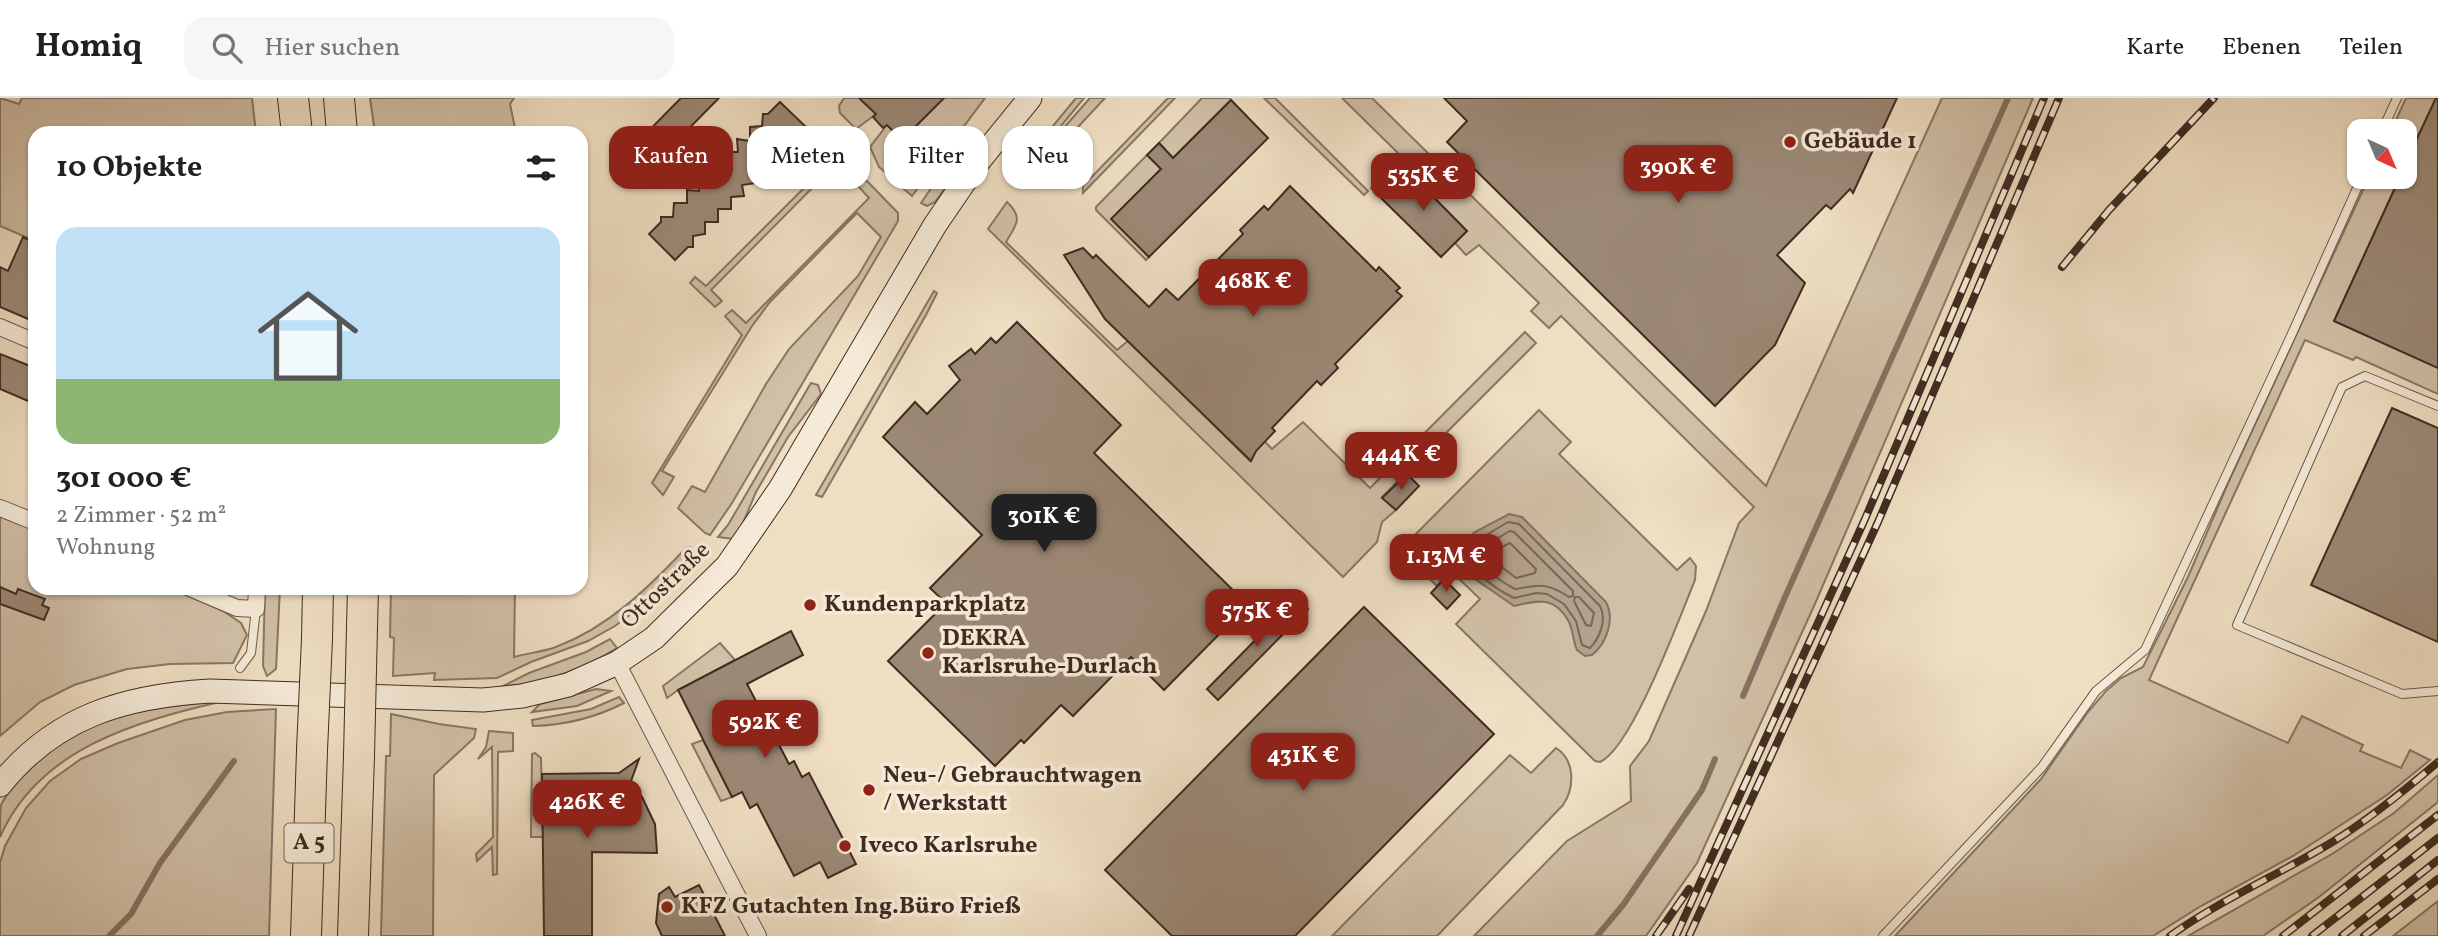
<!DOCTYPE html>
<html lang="de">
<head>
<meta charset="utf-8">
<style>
  :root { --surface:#fff; --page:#f6f6f6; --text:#202124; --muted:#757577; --line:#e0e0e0; --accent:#8f2418 }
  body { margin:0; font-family:Vollkorn,serif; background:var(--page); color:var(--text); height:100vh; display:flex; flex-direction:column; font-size:26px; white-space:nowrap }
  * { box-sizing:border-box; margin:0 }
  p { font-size:23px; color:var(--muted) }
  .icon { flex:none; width:38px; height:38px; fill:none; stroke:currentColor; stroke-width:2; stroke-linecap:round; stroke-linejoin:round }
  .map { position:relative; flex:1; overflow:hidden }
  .panel { position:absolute; left:28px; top:28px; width:560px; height:469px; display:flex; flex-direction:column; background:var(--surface); border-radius:21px; box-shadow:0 2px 5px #0004 }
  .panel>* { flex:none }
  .hud { position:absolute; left:609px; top:28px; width:665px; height:63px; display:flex; gap:14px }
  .needle { width:46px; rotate:136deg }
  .controls { position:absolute; left:2347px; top:21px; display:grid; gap:14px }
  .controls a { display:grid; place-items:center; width:70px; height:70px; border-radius:14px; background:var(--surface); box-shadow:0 2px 5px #0004; font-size:35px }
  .price { position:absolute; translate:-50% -60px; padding:0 16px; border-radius:14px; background:var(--accent); color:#fff; font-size:23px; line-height:46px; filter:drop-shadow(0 2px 4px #0008) }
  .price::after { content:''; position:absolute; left:50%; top:42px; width:21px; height:16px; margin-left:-10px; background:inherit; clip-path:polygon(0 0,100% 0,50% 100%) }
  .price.active { background:#222; color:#fff }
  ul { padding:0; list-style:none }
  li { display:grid; align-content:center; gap:14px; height:371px; padding:0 28px }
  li+li { border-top:2px solid var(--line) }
  li span { display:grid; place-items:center; height:217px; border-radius:21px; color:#555 }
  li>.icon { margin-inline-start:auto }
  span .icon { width:126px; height:126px; fill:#fffc; stroke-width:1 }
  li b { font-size:30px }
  h2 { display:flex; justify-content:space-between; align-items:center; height:84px; padding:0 28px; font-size:30px }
  .chip { padding:0 24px; border-radius:21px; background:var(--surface); box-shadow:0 2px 5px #0004; font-size:24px; line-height:63px }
  .chip.active { background:var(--accent); color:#fff }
  header { display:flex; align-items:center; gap:42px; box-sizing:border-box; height:98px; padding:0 35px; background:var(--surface); border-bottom:2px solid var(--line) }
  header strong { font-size:33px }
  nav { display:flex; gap:38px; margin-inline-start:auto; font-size:24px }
  .search { width:490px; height:63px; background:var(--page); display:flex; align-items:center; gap:18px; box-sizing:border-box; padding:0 24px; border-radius:21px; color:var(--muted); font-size:26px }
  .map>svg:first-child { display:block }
  .green { fill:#d1c0a7; stroke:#887664; stroke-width:2 }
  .water { fill:#b3a18b; stroke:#857261; stroke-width:2 }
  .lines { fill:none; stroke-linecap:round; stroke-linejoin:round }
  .shore { stroke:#796656; stroke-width:2 }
  .stream { stroke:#857261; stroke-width:6 }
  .building { fill:#9b8875; stroke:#3f2b21; stroke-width:2 }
  .lane-casing { stroke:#6b5849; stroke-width:10 }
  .street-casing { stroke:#6b5849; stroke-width:18 }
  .secondary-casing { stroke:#3f2b21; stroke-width:25 }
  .highway-casing { stroke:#3f2b21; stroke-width:32 }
  .lane { stroke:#f5ead7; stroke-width:8 }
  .street { stroke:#f5ead7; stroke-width:16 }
  .secondary { stroke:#f5ead7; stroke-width:23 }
  .highway { stroke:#efdec2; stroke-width:30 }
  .rail-casing { stroke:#3f2b21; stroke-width:8 }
  .rail { stroke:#f5ead7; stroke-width:5; stroke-dasharray:16; stroke-linecap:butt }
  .highway-bridge-casing { stroke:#3f2b21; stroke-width:32; stroke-linecap:butt }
  .highway-bridge { stroke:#efdec2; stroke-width:30 }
  .poi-dot { fill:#8f2418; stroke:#f5ead7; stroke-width:2.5 }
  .labels { text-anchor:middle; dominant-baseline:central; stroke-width:7; stroke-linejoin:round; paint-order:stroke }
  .shield { fill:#f5ead7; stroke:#766458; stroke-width:2 }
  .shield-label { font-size:23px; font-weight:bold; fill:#3f2b21 }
  .poi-label { font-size:24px; font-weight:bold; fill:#3f2b21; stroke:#f5ead7; text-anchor:start }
  .street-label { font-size:24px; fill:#3f2b21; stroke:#f5ead7 }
</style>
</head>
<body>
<header>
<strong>Homiq</strong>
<div class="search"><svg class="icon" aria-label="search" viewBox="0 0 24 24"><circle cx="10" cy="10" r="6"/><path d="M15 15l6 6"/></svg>Hier suchen</div>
<nav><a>Karte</a><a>Ebenen</a><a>Teilen</a></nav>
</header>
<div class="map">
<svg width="2438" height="838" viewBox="0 0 2438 838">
  <rect width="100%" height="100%" fill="#efdec2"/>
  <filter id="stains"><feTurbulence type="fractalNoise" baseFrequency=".00286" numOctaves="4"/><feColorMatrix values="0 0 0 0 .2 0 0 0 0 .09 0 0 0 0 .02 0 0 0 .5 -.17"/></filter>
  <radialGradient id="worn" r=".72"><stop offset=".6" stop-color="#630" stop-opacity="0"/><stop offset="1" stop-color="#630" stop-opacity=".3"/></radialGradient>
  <g class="green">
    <path d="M0,0L19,6L22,0H252L256,35H35V143L0,128Z"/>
    <path d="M370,0H514L510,6L516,35H375Z"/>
    <path d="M844,0H863L861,2L876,16L856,31L840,15L839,8Z"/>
    <path d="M944,0H985L912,98L879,69L870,49L887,27L902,42Z"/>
    <path d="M1076,0H1084L1020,78L1015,74Z"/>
    <path d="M1090,0H1105L1050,59V81L1048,83L1029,75L1054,41Z"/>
    <path d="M1168,0H1175L1083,95V88Z"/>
    <path d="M1202,0H1229L1231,2L1173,60L1159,45Z"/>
    <path d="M1264,0H1275L1368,93L1364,97Z"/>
    <path d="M1342,0H1372L1766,388L1942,0H2033L1814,508L1697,765L1646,838H1474L1567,743L1631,703L1630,668L1649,643L1706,513L1739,425L1754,409L1561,218L1549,230L1531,213L1539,205L1479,147L1466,157L1455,145L1467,133L1405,71L1378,97L1371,90L1402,59Z"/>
    <path d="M2406,0H2436L2405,68L2404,33H2391Z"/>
    <path d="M828,47H831L850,66L846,76L836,66L711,192L722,203L715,209L690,185L695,179L706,188L832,62L822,52Z"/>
    <path d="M960,48L968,51L969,58L935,104L927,108L921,105Z"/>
    <path d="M1147,57L1161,71L1112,121L1149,159L1146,162L1096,112V109Z"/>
    <path d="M2369,79H2400L2334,223L2438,270V296L2356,259L2353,262L2305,242L2149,582L2288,645L2302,618L2363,647L2360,653L2401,670L2410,652L2430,662L2387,697L2293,758L2201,808L2153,838H1895L2041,681L2088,614L2106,593L2121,580L2143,569L2188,479L2229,383Z"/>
    <path d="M863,83H867L898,115V123L732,405L710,437L705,435L678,410L692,388L705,394L766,286L789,251L858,178L881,139L857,115L770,204L752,228L662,373L674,379L663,397L652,385L742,237L725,218L732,212L746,225L869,100L857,87Z"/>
    <path d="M1007,104C1024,120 1016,127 1006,144L1117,252L1129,242L1250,363L1262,341L1272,351L1303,324L1370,390L1525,234L1536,245L1382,399L1396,412L1382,424L1377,444L1343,479L988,131Z"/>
    <path d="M934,193L937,195L926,217L833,380L822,399L816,397Z"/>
    <path d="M811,285L818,287L821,296L788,339L756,394L740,432L733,441L718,439L728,427Z"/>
    <path d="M1539,312L1571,344L1559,356L1677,472L1690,460L1696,468L1695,482C1680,518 1632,650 1600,664L1595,663L1456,526L1480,501L1452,474L1437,488L1405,457L1398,463L1394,458Z"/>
    <path d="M0,418L35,432V490H170L223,513L241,525L247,537L233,565L170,566L127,571L74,587L40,604L0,638Z"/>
    <path d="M690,449L694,453L689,460L643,507L615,528L588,543L531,564L497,580L434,582L435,575L393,578L394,540L390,539L391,490H515L514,559C527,555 543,554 556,549C609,529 649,489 686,450Z"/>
    <path d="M265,490H280L276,571L267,578L263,568Z"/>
    <path d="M610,541L617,550C577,575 543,584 497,591L529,575L586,554Z"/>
    <path d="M720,545L735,562L678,592L667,600L663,588Z"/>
    <path d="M596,591L611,593L577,608L532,614L540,606Z"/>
    <path d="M619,599L624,605C595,620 565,627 533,628L532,622L591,611Z"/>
    <path d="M224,603C137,623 39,650 0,739C0,730 0,715 1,707C5,697 16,686 23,677C74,618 152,608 224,603Z"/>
    <path d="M276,611L269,838H0V765L5,748L26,710L50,683L81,661L118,645L185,622L227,614Z"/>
    <path d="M391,616L439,626L476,631L474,640L434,677L433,838H381L386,658H390Z"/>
    <path d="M489,633L513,635V653L498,654L497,776L493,777L492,749L477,763L476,756L493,739L492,649L478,661L486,649Z"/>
    <path d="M703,642L732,699L721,703L692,646Z"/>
    <path d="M1556,650C1575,662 1575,689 1563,707L1437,838H1332L1510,657L1531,675Z"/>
    <path d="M535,655L541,660L543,739H531L532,656Z"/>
    <path d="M2438,677V704L2319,799L2263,838H2188L2332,756L2394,715Z"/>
    <path d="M2438,803V838H2393Z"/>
  </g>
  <path class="water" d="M1509,416L1522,419L1606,504C1615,521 1607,545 1592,557L1585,558L1577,552C1573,543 1573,532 1569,524C1555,498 1538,502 1514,508L1475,481L1465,467L1463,443L1475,434Z"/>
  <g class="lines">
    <g class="shore">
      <path d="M1508,424L1519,426L1600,508C1607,521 1600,540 1590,550L1582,547L1576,523L1564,506L1547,496L1536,495L1514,500C1490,488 1470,474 1471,446Z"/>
      <path d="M1510,433L1514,434L1573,493V498L1569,499C1546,484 1540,487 1515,491C1498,482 1480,470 1480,450Z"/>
      <path d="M1510,445L1536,471L1535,475L1516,480L1494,463L1492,454Z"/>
      <path d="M1575,499H1579L1594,515L1591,528L1586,527L1574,503Z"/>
    </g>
    <g class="stream">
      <path d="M1743,598L1785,499L2008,0"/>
      <path d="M109,838L131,816L160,765L234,663"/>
      <path d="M1597,838L1623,807L1702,692L1715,661"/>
    </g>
  </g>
  <g class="building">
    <path d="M681,0H719L634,86L615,67Z"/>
    <path d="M859,0H944L902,42L887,27L883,30L873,19L876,16Z"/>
    <path d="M1444,0H1897L1853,95L1850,91L1831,111L1826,107L1777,157L1805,185L1775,247L1715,308L1447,44L1467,23Z"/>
    <path d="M2436,0H2438V270L2334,223L2400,79H2404V68Z"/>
    <path d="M1231,2L1268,40L1149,159L1111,121L1161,71L1147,57L1159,45L1173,60Z"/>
    <path d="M780,4L806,29L794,42L795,47L780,48L782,60L768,59L769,73L756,72V85L742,87L744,98L731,99V111H718V124H705V136L693,138V149H688L675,162L649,136L661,124V119H673L674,105H687V92L699,93V80L711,81L712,67L725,68V54H738L737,41L750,43V29L762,28L763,16H768Z"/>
    <path d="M1405,70L1467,133L1441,159L1378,97Z"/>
    <path d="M1290,88L1376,173L1379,169L1400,190L1396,193L1402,198L1335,266L1338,270L1321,287L1317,283L1272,330L1275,333L1256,353L1251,363L1105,221L1064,157L1083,150L1093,160L1096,157L1149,209L1166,191L1178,202L1243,136L1240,132L1264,108L1268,112Z"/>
    <path d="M23,139L35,145V224L0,209V169L8,173Z"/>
    <path d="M1017,224L1121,327L1094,355L1248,507L1164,592L1131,559L1073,618L1061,607L1024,645L1021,642L995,668L888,563L946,505L930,490L982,437L883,339L915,304L927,316L960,282L949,268L971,251L975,256L991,240L996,245Z"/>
    <path d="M0,256L35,270V306L0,291Z"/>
    <path d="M2392,310L2438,330V544L2311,487Z"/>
    <path d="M1407,376L1419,388L1396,412L1382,400Z"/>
    <path d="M1444,481L1460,497L1447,511L1431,495Z"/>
    <path d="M0,489L16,496L18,491L45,501L42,507L49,510L44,522L0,506Z"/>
    <path d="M1297,500L1308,511L1218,602L1207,591Z"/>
    <path d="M1364,509L1494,636L1295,838H1172L1105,772Z"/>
    <path d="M791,533L803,557L747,586L789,666L794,663L802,679L809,675L856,766L828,780L820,764L794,778L757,706L750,710L742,694L732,699L678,592Z"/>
    <path d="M639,661L631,683L642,699L655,726L657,755L592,754V838H544L542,676L619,675Z"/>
    <path d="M699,787L725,838H662L656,825L659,796L669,789L675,799Z"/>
  </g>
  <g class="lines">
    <defs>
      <g id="lane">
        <path d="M2382,33L2397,0"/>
        <path d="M2438,308L2365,278L2342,289L2237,527L2402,596L2438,593"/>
        <path d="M240,570L251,555L256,511"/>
        <path d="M1883,838L2042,669L2096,593L2145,552L2290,240L2362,79"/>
      </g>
      <g id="street">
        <path d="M0,229L35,244"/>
        <path d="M0,410L35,424"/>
        <path d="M190,490L237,510L256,511L257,490"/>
        <path d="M617,565L758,838"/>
      </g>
      <path id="secondary" d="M0,687C55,618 125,598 210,593L483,602L522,598L568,587L617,565L654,540L727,468L780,391L935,127L978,64L1030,0"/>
      <g id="highway">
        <path d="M293,0L297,35"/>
        <path d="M339,0L342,35"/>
        <path d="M362,529L363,490"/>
        <path d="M317,541L318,490"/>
        <path d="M306,838L312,652"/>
        <path d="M353,838L359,658"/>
      </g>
    </defs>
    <use href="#lane" class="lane-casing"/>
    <use href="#street" class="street-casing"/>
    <use href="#secondary" class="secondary-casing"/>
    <use href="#highway" class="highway-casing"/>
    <use href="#lane" class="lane"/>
    <use href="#street" class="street"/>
    <use href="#secondary" class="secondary"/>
    <use href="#highway" class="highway"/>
    <defs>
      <g id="rail">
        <path d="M2062,169L2109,112L2214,0"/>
        <path d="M1656,838L1689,791"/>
        <path d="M1676,838L1865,421L2044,0"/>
        <path d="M1689,838L1878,424L2059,0"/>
        <path d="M2170,838C2222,801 2280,776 2334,743C2371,720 2405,692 2438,664"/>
        <path d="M2283,838L2438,717"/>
        <path d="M2312,838L2438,740"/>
        <path d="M2342,838L2438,762"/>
        <path d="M2364,838L2438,781"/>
      </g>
    </defs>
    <use href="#rail" class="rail-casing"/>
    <use href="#rail" class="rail"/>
    <defs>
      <g id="highway-bridge">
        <path d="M312,652L317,541"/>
        <path d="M359,658L362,529"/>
      </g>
    </defs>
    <use href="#highway-bridge" class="highway-bridge-casing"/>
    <use href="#highway-bridge" class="highway-bridge"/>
  </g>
  <g class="poi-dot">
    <circle cx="1790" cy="44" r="7"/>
    <circle cx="810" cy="507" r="7"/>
    <circle cx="928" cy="555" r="7"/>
    <circle cx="869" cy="692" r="7"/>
    <circle cx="845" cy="748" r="7"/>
    <circle cx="667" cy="809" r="7"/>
  </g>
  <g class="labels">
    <rect class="shield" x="284.5" y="725.5" width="49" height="39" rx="5"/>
    <g class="shield-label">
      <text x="309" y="745">A 5</text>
    </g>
    <g class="poi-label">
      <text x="1804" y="44">Gebäude 1</text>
      <text x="824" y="507">Kundenparkplatz</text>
      <text x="942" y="541">DEKRA<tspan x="942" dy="28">Karlsruhe-Durlach</tspan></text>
      <text x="883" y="678">Neu-/ Gebrauchtwagen<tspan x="883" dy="28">/ Werkstatt</tspan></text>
      <text x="859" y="748">Iveco Karlsruhe</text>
      <text x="681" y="809">KFZ Gutachten Ing.Büro Frieß</text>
    </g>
    <g class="street-label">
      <text transform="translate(666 488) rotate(-44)">Ottostraße</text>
    </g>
  </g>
  <rect width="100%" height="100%" filter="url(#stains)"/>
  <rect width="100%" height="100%" fill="url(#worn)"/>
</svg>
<div class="controls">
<a><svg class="needle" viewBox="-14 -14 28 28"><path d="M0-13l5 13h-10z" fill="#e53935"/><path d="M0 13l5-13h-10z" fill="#757577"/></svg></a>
</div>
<b class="price" style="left:1678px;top:107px">390K €</b>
<b class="price" style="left:1423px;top:115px">535K €</b>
<b class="price" style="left:1253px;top:221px">468K €</b>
<b class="price" style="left:1401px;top:394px">444K €</b>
<b class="price active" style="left:1044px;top:456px">301K €</b>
<b class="price" style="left:1446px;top:496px">1.13M €</b>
<b class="price" style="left:1257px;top:551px">575K €</b>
<b class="price" style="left:765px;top:662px">592K €</b>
<b class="price" style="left:1303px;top:695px">431K €</b>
<b class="price" style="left:587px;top:742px">426K €</b>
<div class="hud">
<a class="chip active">Kaufen</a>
<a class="chip">Mieten</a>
<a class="chip">Filter</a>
<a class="chip">Neu</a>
</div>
<section class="panel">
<h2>10 Objekte<svg class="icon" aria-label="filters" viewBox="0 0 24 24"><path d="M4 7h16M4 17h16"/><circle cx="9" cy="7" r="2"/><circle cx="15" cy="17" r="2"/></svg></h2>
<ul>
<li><span style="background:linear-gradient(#bfe0f5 70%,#8fb573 0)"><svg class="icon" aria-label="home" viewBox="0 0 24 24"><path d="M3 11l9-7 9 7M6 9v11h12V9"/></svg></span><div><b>301 000 €</b><p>2 Zimmer · 52 m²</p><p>Wohnung</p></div></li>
</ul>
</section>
</div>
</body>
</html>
